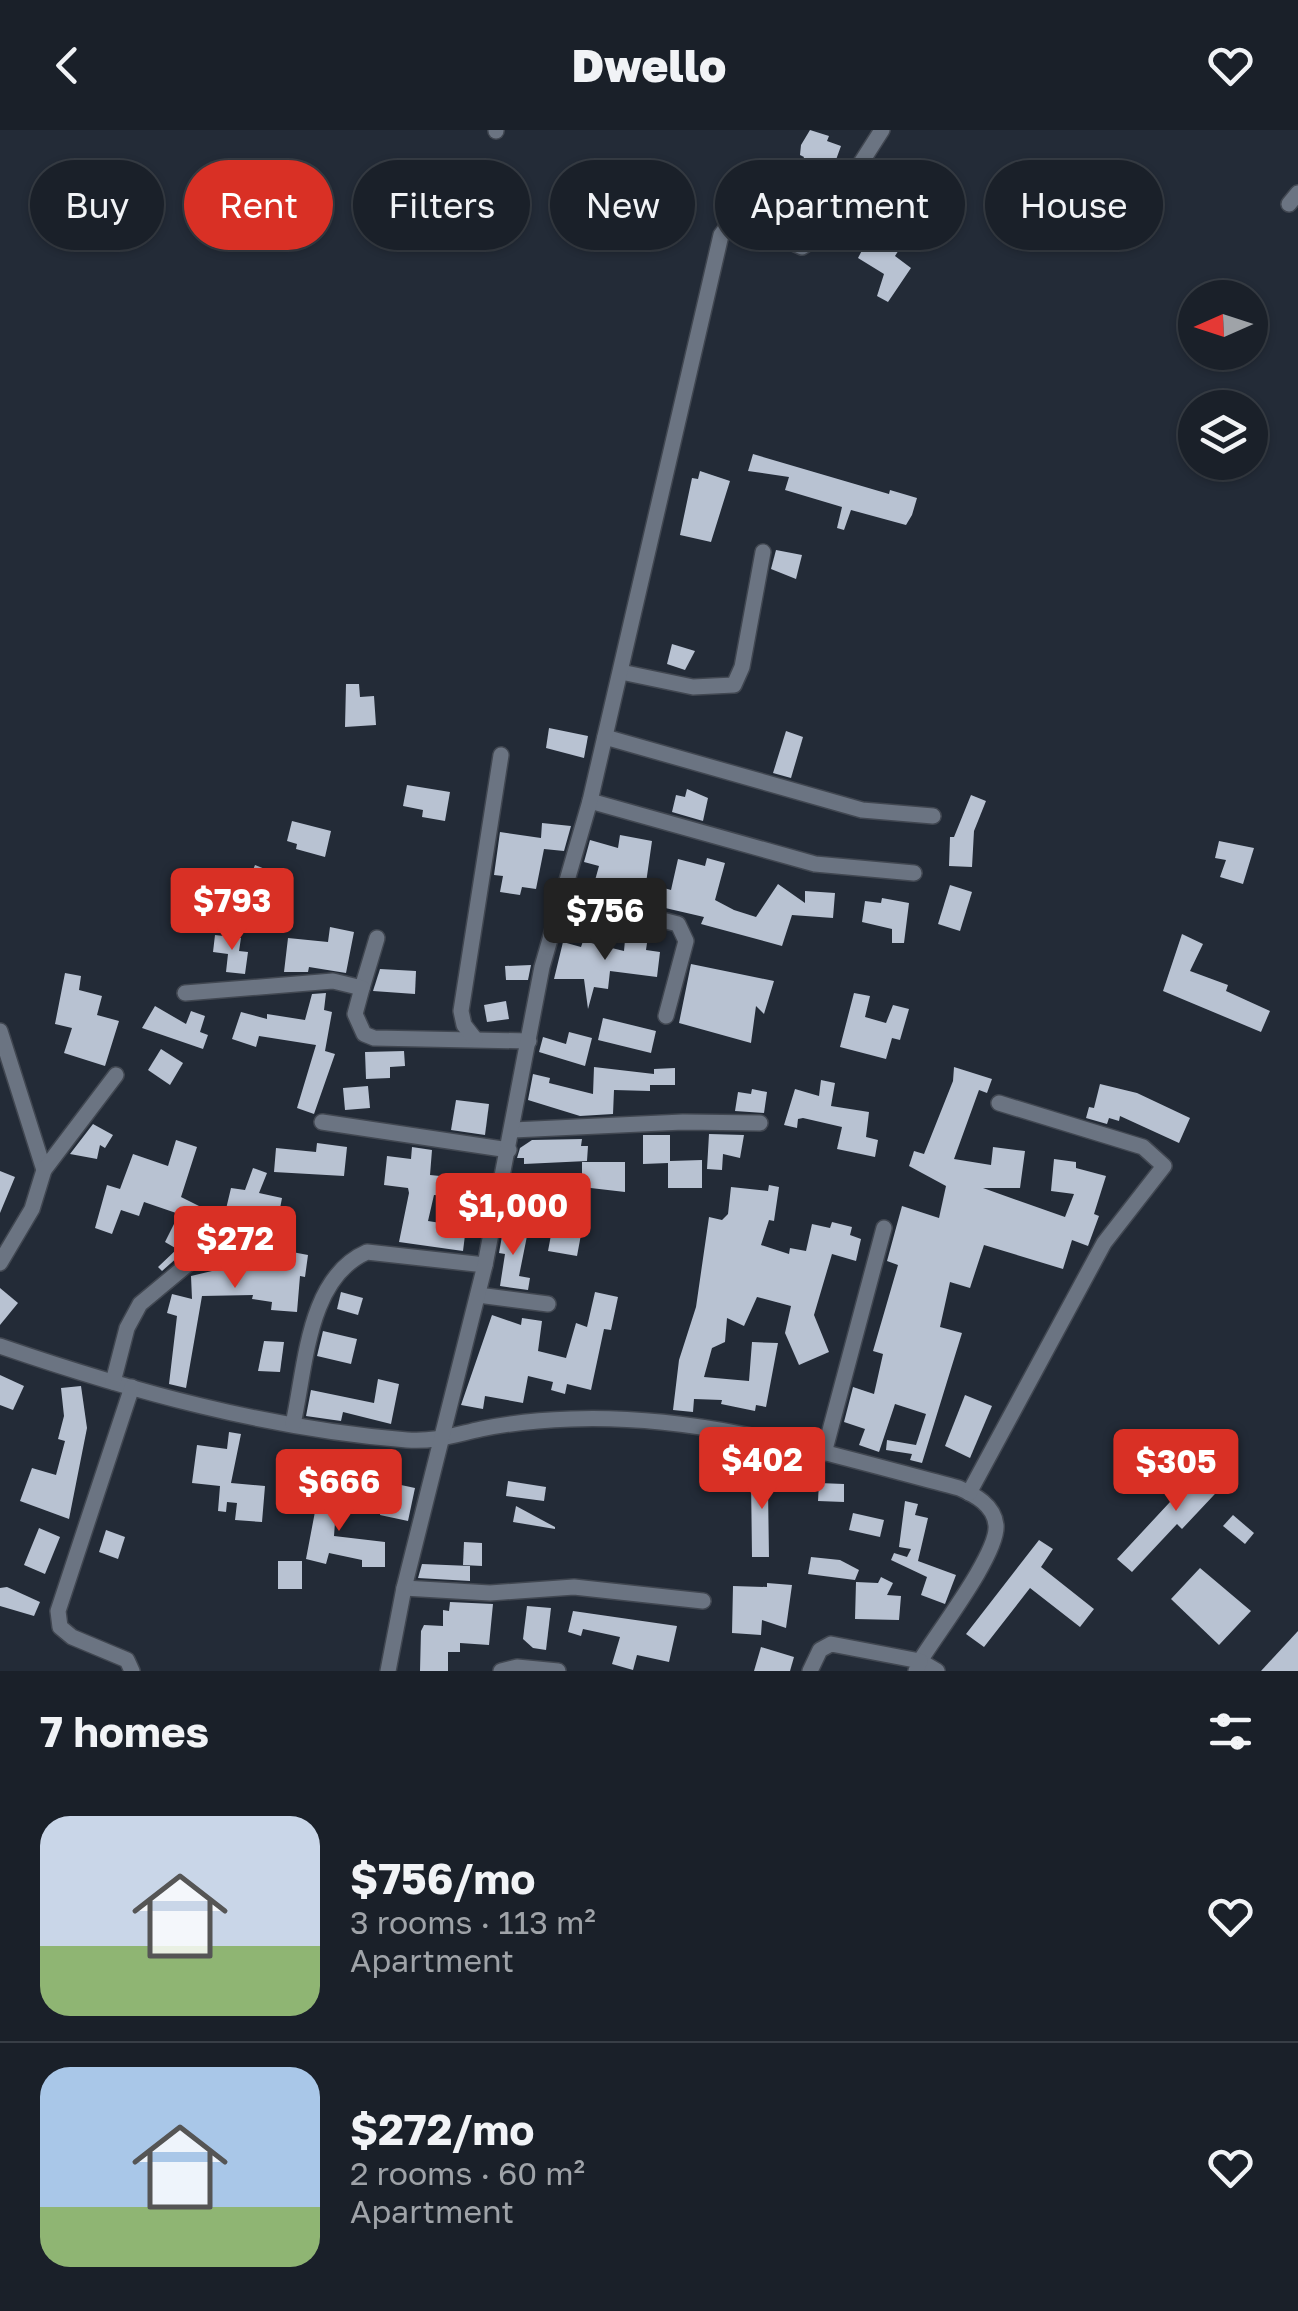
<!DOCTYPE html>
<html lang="en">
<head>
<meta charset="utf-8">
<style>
  :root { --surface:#1a2029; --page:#272d35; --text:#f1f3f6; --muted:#9fa3a8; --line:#383e46; --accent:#d93025 }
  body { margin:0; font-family:"Golos Text",sans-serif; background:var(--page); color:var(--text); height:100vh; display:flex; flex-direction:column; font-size:38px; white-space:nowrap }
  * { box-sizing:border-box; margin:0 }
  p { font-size:32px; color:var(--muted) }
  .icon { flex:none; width:55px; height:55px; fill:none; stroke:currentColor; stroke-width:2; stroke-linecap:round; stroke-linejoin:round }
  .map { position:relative; height:1541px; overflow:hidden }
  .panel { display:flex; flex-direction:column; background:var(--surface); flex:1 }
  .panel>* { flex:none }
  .top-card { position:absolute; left:30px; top:30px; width:1240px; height:90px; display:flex; gap:20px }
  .needle { width:65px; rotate:267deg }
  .fabs { position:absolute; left:1178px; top:150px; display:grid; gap:20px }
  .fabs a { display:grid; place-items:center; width:90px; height:90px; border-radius:50%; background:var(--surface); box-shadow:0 2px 8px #0004,0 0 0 2px var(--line); font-size:50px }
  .price { position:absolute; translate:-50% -85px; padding:0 22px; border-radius:10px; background:var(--accent); color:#fff; font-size:32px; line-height:65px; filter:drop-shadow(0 2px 5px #0008) }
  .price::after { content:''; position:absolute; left:50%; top:60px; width:30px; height:22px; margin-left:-15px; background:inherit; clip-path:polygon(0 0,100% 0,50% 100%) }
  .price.on { background:#222; color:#fff }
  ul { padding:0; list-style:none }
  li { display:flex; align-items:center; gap:30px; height:250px; padding:0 40px }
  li+li { border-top:2px solid var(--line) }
  li span { display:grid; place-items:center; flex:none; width:280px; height:200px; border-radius:30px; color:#555 }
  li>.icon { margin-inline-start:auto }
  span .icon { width:120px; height:120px; fill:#fffc; stroke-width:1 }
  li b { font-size:42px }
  h2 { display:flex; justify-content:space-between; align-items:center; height:120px; padding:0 40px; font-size:42px }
  .tag { padding:0 35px; border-radius:45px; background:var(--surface); box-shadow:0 2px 8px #0004,0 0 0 2px var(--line); font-size:35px; line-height:90px }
  .tag.on { background:var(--accent); color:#fff }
  header { display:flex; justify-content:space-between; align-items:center; height:130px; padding:0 40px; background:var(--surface); font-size:45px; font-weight:800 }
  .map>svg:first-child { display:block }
  .building { fill:#b8c2d2 }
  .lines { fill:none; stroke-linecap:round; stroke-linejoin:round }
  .street-casing { stroke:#414751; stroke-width:18 }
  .street { stroke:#6b7482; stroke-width:15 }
</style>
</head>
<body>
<header><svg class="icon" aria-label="back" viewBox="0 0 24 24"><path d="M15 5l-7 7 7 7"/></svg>Dwello<svg class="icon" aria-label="heart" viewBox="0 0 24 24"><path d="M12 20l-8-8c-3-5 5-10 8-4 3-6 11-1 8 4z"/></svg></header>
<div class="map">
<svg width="1298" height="1541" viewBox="0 0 1298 1541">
  <rect width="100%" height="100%" fill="#232b37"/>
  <g class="building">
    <path d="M810,0L829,6L827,11L841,16L833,38L825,35L822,44L815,41L807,83L798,82L796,92L752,81L760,68L756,62L744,59L751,30L797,46L804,27L800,25L801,15Z"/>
    <path d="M913,44L941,62L940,70L924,104L913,98L895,126L911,138L888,172L877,166L884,144L858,128L880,86L887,91L899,71L892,66L903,49L908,53Z"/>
    <path d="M753,324L889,364L890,360L917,368L912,385L906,395L851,380L844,400L837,398L842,377L785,360L789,347L748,341Z"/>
    <path d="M700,341L730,351L711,412L680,405L692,348L698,349Z"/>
    <path d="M776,420L802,425L796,449L771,439Z"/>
    <path d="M672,514L695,521L685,540L667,534Z"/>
    <path d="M346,554H359L360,567L374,566L376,595L345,597Z"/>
    <path d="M549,598L588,606L584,628L546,618Z"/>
    <path d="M786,601L803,607L791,648L773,643Z"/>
    <path d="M407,655L450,662L445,691L422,687L423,680L403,676Z"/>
    <path d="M687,659L708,668L703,691L672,682L676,665L685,667Z"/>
    <path d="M971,665L986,671L974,701L972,737L949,736L950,707H954Z"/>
    <path d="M292,691L331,701L325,727L296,719L297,714L287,711Z"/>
    <path d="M542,693L571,696L564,721L544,719L536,759L522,757L520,765L500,762L503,746L494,745L500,702L541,708Z"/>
    <path d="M620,705L652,711L646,753L671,760L678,729L705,736L707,728L725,733L715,770L734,780L756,787L778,754L805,773V761L835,763L833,788L792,785L782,816L701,794L704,787L592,761L599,736L584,732L590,710L618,718Z"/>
    <path d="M1219,711L1254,718L1243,754L1220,747L1226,730L1215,728Z"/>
    <path d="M255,735L275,743L256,789L237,781Z"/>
    <path d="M950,755L972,762L960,801L938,794Z"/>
    <path d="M882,768L909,773L904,813H892V799L862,792L865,771L881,773Z"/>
    <path d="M330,797L354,802L346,843L309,837L308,842H284L288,808L328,812Z"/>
    <path d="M1182,804L1203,814L1190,841L1228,855L1226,861L1270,881L1261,902L1163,861Z"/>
    <path d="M215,805L241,808L239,821L248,822L245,844L226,842L228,824L213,822Z"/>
    <path d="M625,810L647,813L646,820L660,822L657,847L610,841L608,859L594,857L588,879L584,849H554L563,812L581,817L583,811L624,821Z"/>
    <path d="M691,834L774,851L764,884L756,876L751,913L679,893Z"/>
    <path d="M531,835L528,850H506L505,836Z"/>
    <path d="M380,839L416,841L415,864L373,861Z"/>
    <path d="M65,843L81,846L79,860L102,866L97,885L119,891L105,936L64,923L72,898L55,894Z"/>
    <path d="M326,863L324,880L332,882L325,921L335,924L314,984L297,978L316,915L259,906L256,917L232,909L241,882L267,889V884L305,890L312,864Z"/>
    <path d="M854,863L870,866L865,887L886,893L893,875L909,879L900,910L892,908L886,929L840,917Z"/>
    <path d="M506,871L509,889L487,892L484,875Z"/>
    <path d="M155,876L186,894L191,881L205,886L200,902L208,905L203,919L142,898Z"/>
    <path d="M603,888L656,901L651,923L598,910Z"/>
    <path d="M569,902L592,908L585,936L539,922L543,907L566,914Z"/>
    <path d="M161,919L183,933L170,955L148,940Z"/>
    <path d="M404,921L405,936L390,937V948L366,949L365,922Z"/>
    <path d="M594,937L654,944V939L675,938V955H650V961L614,960L613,984L580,986L528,970L533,944L550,948L549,953L593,964Z"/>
    <path d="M954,937L992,949L987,963L979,960L954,1029L991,1035L993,1017L1025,1021L1020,1058H983L1065,1087L1074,1064L1051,1061L1054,1029L1076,1032V1038L1106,1046L1094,1084L1099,1086L1088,1116L1072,1110L1063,1139L984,1115L970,1158L950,1152L940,1197L962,1203L922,1333L910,1330L912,1324L886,1320L887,1310L916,1315L926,1284L895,1274L879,1322L859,1315L865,1299L844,1292L853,1257L874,1264L883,1224L873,1221L898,1135L887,1131L902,1076L939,1088L946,1056L909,1036L914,1021L924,1024L953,951Z"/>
    <path d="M821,950L835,953L831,976L869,982L866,1007L878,1010L875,1027L837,1019L842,997L803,988L798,989L797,998L784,995L795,959L819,966Z"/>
    <path d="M1100,954L1137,963L1190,988L1179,1013L1120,986L1119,991L1109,988L1107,994L1086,988L1089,977L1094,978Z"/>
    <path d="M368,956L370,978L345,980L343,958Z"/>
    <path d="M752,959L767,962L764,983L735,981L738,962L751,964Z"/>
    <path d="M456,970L489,974L485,1005L451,1000Z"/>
    <path d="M93,994L113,1005L105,1018L100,1015L97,1029L70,1024Z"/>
    <path d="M709,1004L744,1005L740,1028L723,1024L722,1040L707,1039Z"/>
    <path d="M643,1005H670V1031L702,1030V1058H668V1033L643,1034Z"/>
    <path d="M582,1009L581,1016H588L587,1031L524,1034V1028H517L520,1018L532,1010Z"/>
    <path d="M176,1010L197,1017L181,1067L207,1080L200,1095L189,1089L180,1109L185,1112L193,1105L179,1126L162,1141L158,1137L177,1119L165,1112L179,1084L144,1072L139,1086L121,1080L112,1104L95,1098L107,1055L120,1059L133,1024L168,1036Z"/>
    <path d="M317,1013L347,1017L344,1046L274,1042L276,1018L316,1022Z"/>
    <path d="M412,1017L432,1020L430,1045L450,1047L448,1066L434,1065L428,1091L466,1097L463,1121L399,1112L409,1063L408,1058L384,1055L387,1026L411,1029Z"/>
    <path d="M582,1032H625V1062L582,1057Z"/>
    <path d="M253,1038L267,1043L259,1063L282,1068L278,1089L226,1079L231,1058L245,1060Z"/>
    <path d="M0,1041L15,1047L0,1083Z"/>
    <path d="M769,1055L779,1057L774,1091L769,1090L761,1115L789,1124L790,1118L806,1121L812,1094L830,1098L832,1092L852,1097L850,1105L861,1109L856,1131L832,1124L814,1185L829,1222L799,1235L785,1203L791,1176L757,1167L744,1196L727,1188L725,1212L712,1218L704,1247L749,1251L752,1212L778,1213L766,1277L756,1275L755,1281L721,1274L722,1270L694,1269L693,1282L673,1280L679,1230L696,1177L709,1087L722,1090L728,1084L731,1057L768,1061Z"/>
    <path d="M554,1089L583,1094L577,1126L548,1121Z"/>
    <path d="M504,1095L528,1101L519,1146L530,1148L528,1160L500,1156L505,1124L499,1123Z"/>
    <path d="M219,1108L308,1125L305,1147L300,1146L297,1182L271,1180L272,1172L252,1169L253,1165L202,1166L186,1258L169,1254L177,1186L167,1183L172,1164L192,1169L191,1146L212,1141Z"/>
    <path d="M0,1158L18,1173L0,1195Z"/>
    <path d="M341,1162L363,1168L358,1185L337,1179Z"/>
    <path d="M595,1162L618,1167L611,1200L604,1199L591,1260L567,1254L565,1264L551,1260L553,1252L528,1246L523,1273L485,1266L483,1279L461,1275L492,1185L521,1195L522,1188L542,1191L538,1221L566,1228L576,1193L587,1197Z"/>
    <path d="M323,1201L357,1209L351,1234L317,1226Z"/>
    <path d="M264,1211L284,1212L280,1242L258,1241Z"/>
    <path d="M0,1245L24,1256L13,1280L0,1275Z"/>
    <path d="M378,1249L399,1254L391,1294L343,1282L341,1291L306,1286L311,1260L374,1273Z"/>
    <path d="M81,1256L87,1298L69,1389L20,1371L32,1338L56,1345L65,1311L58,1309L64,1286L61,1258Z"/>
    <path d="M965,1265L992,1276L970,1328L945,1316Z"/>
    <path d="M229,1302L241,1304L231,1353L265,1356L262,1392L235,1390L237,1373L227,1372L226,1382L218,1381L220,1356L192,1353L197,1315L227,1319Z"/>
    <path d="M1209,1330L1229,1349L1182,1399L1177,1394L1132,1442L1117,1429Z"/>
    <path d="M783,1346L782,1362L768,1360L769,1427H752L751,1347Z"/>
    <path d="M321,1350H338L334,1406L385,1412V1437H362V1430L329,1423L326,1434L306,1429Z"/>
    <path d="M508,1351L546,1357L544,1371L506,1366Z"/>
    <path d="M387,1352L415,1358L408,1391L380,1385Z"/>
    <path d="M819,1353L844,1354V1372L818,1371Z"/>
    <path d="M905,1371L918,1374L915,1385L928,1388L918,1431L956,1445L945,1474L921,1465L927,1447L891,1430L894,1423L907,1427L911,1419L899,1417Z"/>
    <path d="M516,1376L555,1397V1399L513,1392Z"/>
    <path d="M853,1383L884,1390L880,1407L849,1400Z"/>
    <path d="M1233,1385L1254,1403L1245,1414L1223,1396Z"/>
    <path d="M39,1398L60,1407L45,1444L24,1435Z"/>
    <path d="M106,1400L125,1407L118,1429L99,1422Z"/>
    <path d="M1039,1410L1053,1419L1041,1437L1094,1479L1080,1497L1030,1458L984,1517L966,1504Z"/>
    <path d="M464,1412L482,1413V1436L463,1435Z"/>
    <path d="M811,1427L840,1430L859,1440L855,1450L808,1444Z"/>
    <rect x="278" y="1431" width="24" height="28"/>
    <path d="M422,1434L470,1436V1451L418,1448Z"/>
    <path d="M1200,1438L1251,1481L1219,1515L1171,1469Z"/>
    <path d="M881,1447L893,1453L887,1465L901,1466L899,1490L855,1489L856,1452L878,1453Z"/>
    <path d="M767,1453L792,1455L786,1498L762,1490L761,1505L732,1503L733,1456L767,1457Z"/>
    <path d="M7,1457L40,1472L34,1486L0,1476V1458Z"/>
    <path d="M450,1472L493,1474L489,1515L460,1513V1522H448V1541H420L421,1501L424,1495L443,1496V1480L449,1481Z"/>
    <path d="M527,1476L551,1478L546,1520L533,1518L523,1509Z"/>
    <path d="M573,1481L677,1496L669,1532L637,1525L633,1540L612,1534L620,1507L583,1499L581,1506L568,1502Z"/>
    <path d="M1298,1501V1541H1261Z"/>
    <path d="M761,1517L794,1527L790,1541H754Z"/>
  </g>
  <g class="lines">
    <defs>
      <g id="street">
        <path d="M496,1V0"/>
        <path d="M1289,74L1298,63"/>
        <path d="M621,542L693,557L734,555L742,537L763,422"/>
        <path d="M605,607L862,680L933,686"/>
        <path d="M590,671L815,734L914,743"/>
        <path d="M563,765L678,794L686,811L666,886"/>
        <path d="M362,858L377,808"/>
        <path d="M185,863L333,851L362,858L355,884L364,904L374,908L529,911"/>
        <path d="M0,901L44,1040"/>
        <path d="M475,909L464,895L461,881L501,625"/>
        <path d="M322,992L509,1020"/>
        <path d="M513,1000L683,992L760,993"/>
        <path d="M0,1133L32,1079L44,1040L116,945"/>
        <path d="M478,1165L548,1174"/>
        <path d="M0,1216C131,1261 268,1299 407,1310C435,1312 454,1305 481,1299C510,1293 541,1290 571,1289C704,1284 832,1325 959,1358C975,1365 994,1375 996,1395C999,1423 937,1503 920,1531L937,1541"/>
        <path d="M113,1252L127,1198L140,1174L188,1134L210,1099"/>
        <path d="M293,1294C306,1237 307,1148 367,1122L485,1135"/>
        <path d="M824,1323L884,1098"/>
        <path d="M969,1363L1104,1113L1164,1036L1143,1017L999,973"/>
        <path d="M404,1458L490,1463L574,1457L703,1471"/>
        <path d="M132,1541L127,1530L72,1507L60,1497L58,1481L132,1257"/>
        <path d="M388,1541L404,1458L485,1135L542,837L590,671L721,105L732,90L741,89L802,117L811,111L882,0"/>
        <path d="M501,1541L517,1537L558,1541"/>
        <path d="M810,1541L820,1520L831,1514L920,1531L916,1541"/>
      </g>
    </defs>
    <use href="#street" class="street-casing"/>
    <use href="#street" class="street"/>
  </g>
</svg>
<div class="fabs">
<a><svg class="needle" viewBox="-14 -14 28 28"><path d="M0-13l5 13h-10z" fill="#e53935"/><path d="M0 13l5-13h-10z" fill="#9fa3a8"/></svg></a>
<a><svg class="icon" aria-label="layers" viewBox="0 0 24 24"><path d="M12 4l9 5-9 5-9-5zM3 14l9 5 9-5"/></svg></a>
</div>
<b class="price" style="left:232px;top:823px">$793</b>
<b class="price on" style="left:605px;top:833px">$756</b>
<b class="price" style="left:513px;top:1128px">$1,000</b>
<b class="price" style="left:235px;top:1161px">$272</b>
<b class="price" style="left:762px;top:1382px">$402</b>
<b class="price" style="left:1176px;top:1384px">$305</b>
<b class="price" style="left:339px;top:1404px">$666</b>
<div class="top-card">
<a class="tag">Buy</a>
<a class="tag on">Rent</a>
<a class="tag">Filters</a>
<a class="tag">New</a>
<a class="tag">Apartment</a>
<a class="tag">House</a>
</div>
</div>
<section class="panel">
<h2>7 homes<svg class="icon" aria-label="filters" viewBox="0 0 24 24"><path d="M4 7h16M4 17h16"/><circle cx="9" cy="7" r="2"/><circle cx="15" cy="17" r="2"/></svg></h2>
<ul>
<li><span style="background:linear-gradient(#c9d6e8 65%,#8fb573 0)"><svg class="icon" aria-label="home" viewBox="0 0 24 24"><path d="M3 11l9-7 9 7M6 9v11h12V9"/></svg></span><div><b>$756/mo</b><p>3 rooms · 113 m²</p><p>Apartment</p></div><svg class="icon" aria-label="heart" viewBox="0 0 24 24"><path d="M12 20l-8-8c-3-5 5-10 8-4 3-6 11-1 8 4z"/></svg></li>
<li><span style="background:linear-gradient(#a9c7e8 70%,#8fb573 0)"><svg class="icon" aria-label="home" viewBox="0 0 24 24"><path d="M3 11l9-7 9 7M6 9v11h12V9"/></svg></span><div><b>$272/mo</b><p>2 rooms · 60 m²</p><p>Apartment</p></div><svg class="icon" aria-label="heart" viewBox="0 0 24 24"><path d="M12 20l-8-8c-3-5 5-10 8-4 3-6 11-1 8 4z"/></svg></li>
</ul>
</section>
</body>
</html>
